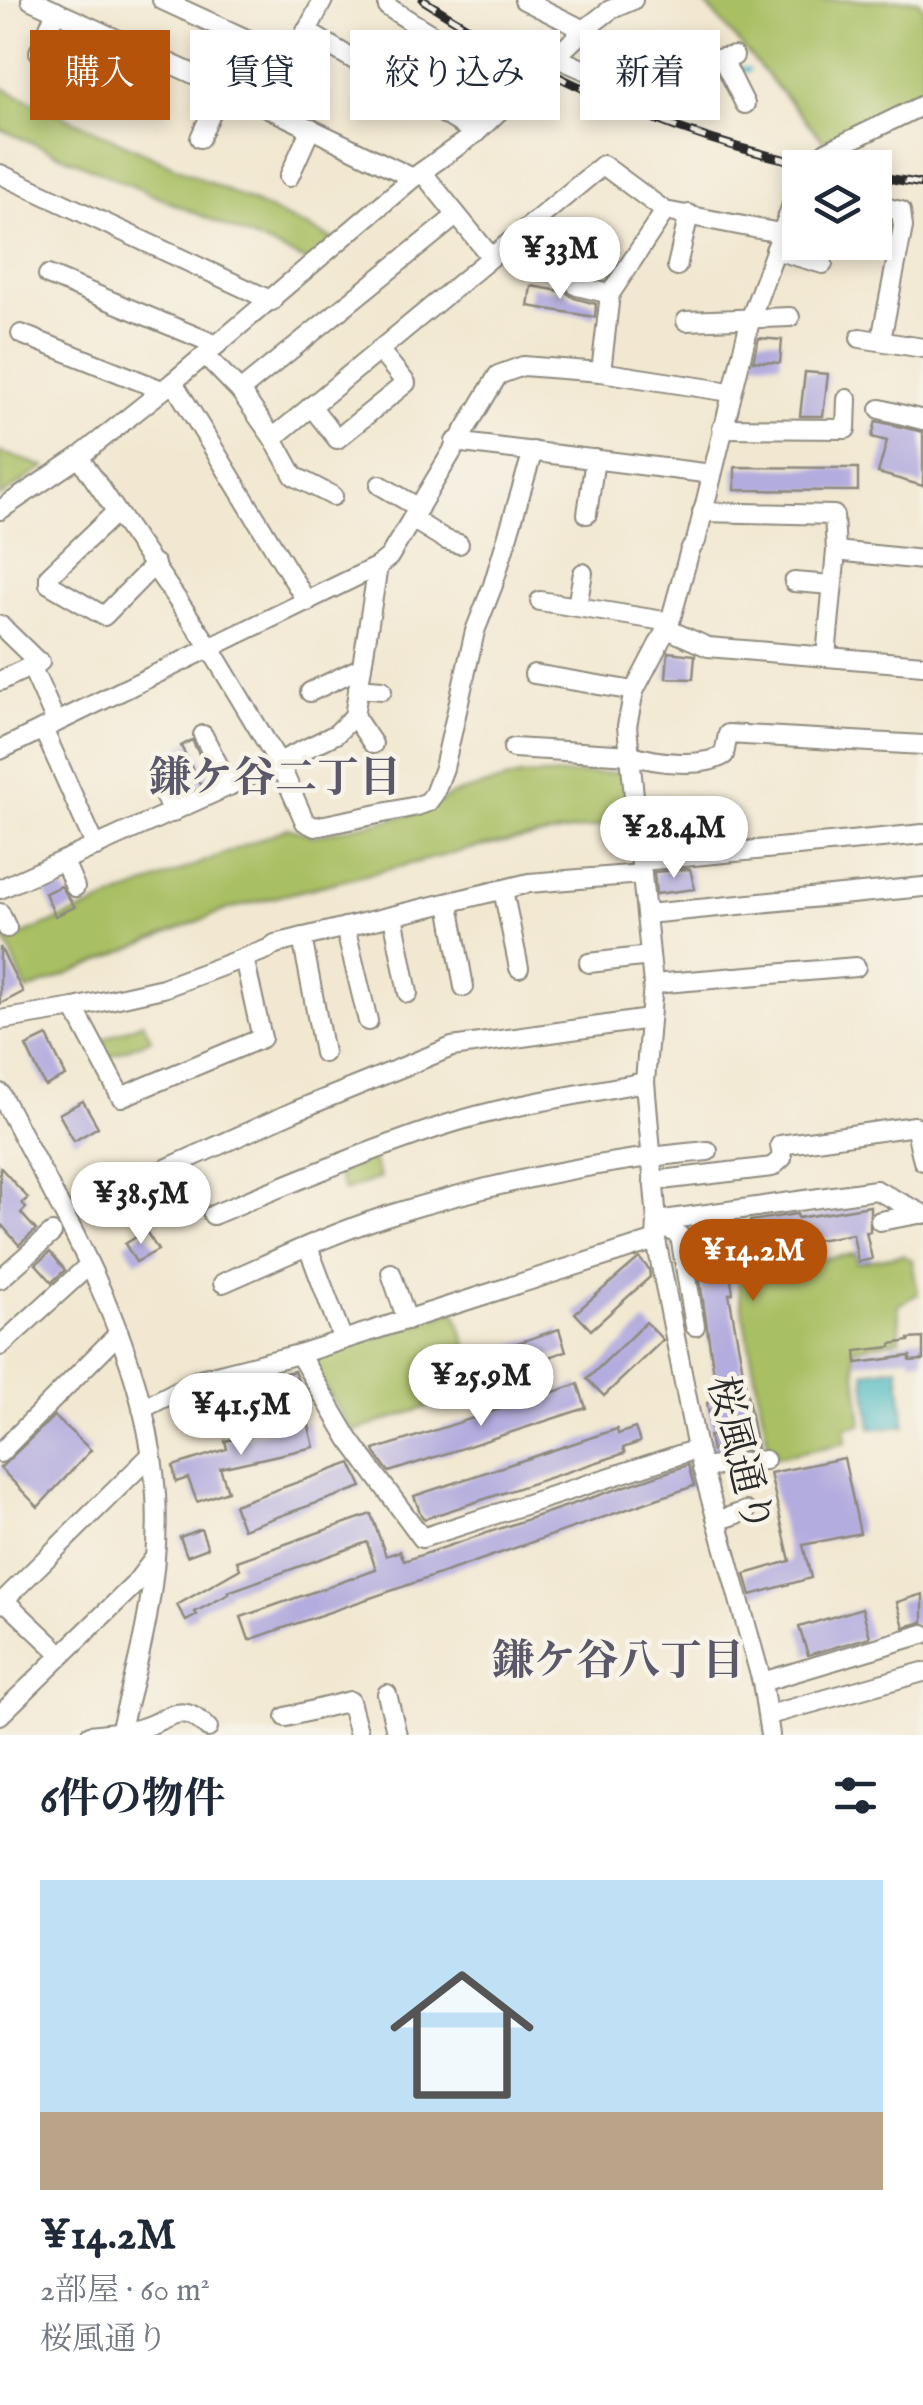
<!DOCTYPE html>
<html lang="ja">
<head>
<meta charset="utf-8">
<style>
  :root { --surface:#fff; --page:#f2f2f3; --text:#1f2937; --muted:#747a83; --accent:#b45309 }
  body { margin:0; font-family:"IM FELL English","Noto Serif JP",serif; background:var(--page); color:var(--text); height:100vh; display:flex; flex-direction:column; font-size:38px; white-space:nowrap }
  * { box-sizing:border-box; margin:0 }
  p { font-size:32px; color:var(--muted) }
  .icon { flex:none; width:55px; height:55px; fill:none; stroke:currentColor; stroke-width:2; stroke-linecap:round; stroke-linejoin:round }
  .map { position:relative; height:1735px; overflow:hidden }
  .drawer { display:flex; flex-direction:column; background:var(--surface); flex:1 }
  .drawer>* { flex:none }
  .hud { position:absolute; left:30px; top:30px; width:865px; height:90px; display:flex; gap:20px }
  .tools { position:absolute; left:782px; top:150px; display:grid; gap:20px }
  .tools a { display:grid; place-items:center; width:110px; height:110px; border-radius:0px; background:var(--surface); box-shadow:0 5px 15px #0003; font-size:50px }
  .price { position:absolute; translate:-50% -85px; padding:0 22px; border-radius:35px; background:#fff; color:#222; font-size:32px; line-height:65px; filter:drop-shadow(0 2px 5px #0008) }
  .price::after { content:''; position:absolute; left:50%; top:60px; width:30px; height:22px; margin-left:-15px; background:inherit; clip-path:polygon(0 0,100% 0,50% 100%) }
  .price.on { background:var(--accent); color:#fff }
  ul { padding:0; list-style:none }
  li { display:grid; align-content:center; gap:20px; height:530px; padding:0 40px }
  li span { display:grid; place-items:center; height:310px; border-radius:0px; color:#555 }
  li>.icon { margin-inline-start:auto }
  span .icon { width:180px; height:180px; fill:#fffc; stroke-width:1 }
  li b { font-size:42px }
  h2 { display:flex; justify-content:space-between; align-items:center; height:120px; padding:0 40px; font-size:42px }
  .tag { padding:0 35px; border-radius:0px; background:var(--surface); box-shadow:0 5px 15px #0003; font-size:35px; line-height:90px }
  .tag.on { background:var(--accent); color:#fff }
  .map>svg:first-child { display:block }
  .green { fill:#a9bf64; stroke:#6a7548; stroke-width:2.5 }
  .water { fill:#4ab8c2; stroke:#3a7276; stroke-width:2.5 }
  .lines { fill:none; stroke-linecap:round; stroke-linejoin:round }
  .stream { stroke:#4ab8c2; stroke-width:5 }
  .building { fill:#b3acde }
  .minor-casing { stroke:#8e8a7e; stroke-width:22 }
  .minor { stroke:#fff; stroke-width:18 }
  .rail-casing { stroke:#2b2b2b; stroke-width:9 }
  .rail { stroke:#f7f3e8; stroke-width:5; stroke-dasharray:15; stroke-linecap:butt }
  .labels { text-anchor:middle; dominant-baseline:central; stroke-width:9; stroke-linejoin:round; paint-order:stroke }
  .street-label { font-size:40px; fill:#2b2b2b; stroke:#f7f3e8 }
  .neighbourhood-label { font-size:42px; font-weight:bold; fill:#5b586a; stroke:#f7f3e8 }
</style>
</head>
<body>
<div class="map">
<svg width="923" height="1735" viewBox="0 0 923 1735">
  <rect width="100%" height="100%" fill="#f7f3e8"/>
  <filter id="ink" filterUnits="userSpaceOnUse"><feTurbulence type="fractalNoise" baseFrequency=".01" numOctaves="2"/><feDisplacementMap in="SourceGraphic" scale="20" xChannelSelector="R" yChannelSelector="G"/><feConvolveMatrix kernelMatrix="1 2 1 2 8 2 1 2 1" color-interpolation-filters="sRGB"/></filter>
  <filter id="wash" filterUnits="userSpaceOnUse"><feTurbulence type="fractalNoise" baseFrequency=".0048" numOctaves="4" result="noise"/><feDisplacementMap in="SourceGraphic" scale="40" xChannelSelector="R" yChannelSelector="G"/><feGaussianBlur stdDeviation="2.25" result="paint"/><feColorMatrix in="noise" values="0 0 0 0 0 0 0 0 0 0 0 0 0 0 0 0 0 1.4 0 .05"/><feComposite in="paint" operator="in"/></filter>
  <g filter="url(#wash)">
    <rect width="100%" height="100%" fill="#f2e8d1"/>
    <g class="green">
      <path d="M702,0H918L923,7V100L827,145Z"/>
      <path d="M0,87L333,239L311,263L0,129Z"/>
      <path d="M0,452L45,467L0,497Z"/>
      <path d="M627,772L633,820L474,848L228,909L27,991L6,941L288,828L313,836L418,813L454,794L520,776Z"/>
      <path d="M143,1022L151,1039L106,1058L97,1042Z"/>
      <path d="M372,1158L380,1178L344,1191L337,1172Z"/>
      <path d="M855,1254L857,1263L902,1255L912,1260L918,1294L898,1305L900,1339L853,1349L862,1424L845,1428L846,1443L777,1457L775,1448L769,1449L736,1276L741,1271Z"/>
      <path d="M455,1311L481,1389L352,1432L308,1359Z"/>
    </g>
    <path class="water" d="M898,1367L905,1426L871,1429L864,1372Z"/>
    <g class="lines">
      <path class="stream" d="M733,68L748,70"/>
    </g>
    <g id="blocks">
      <g class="building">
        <path d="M878,218L890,221L886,247L875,244Z"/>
        <path d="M531,286L566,292L574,298L596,304L595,317L528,306Z"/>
        <path d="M759,338L782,340L780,363L753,361Z"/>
        <path d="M805,372L828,374L823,416H800Z"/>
        <path d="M876,421L923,432V486L878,473L887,441L872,437Z"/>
        <path d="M735,467L858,468V491L735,490Z"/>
        <path d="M668,652L695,655L693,679L666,678Z"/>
        <path d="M192,740L212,780L200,785L181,746Z"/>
        <path d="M690,869L695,889L656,894L654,872Z"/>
        <path d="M61,886L75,907L55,916L45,893Z"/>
        <path d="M0,947L23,992L0,1004Z"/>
        <path d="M47,1036L66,1076L45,1086L26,1046Z"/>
        <path d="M83,1101L98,1127L74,1141L59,1114Z"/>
        <path d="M0,1167L28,1198L22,1203L26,1208L21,1213L36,1230L19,1245L0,1223Z"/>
        <path d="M870,1206V1232H866L872,1259L858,1262L853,1234L727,1255L733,1293L729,1294L757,1448L732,1452L731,1447L712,1451L709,1436H713L707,1403L718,1400L693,1235L750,1225V1221L797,1214L798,1218Z"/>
        <path d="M146,1231L158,1250L136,1262L125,1244Z"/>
        <path d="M50,1252L65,1270L52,1282L36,1264Z"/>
        <path d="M639,1258L649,1269L650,1277L591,1330L575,1313Z"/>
        <path d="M646,1322L663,1340L604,1396L587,1379Z"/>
        <path d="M559,1329L566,1351L487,1379L479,1356Z"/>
        <path d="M923,1338V1360L910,1361V1356L857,1363L856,1351L891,1347V1344L909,1341V1339Z"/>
        <path d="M294,1371L303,1394L219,1413L214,1389Z"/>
        <path d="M578,1384L586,1408L389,1472L375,1453L374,1450Z"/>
        <path d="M54,1416L91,1450L38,1507L0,1468Z"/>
        <path d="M308,1422L314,1447L220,1468L228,1491L197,1502L188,1478L176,1482L173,1466L227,1449L225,1441Z"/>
        <path d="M635,1428L640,1442L623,1448L625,1453L424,1519L421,1515L414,1496L617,1429L618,1434Z"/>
        <path d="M844,1458L860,1533L803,1545L811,1578L751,1595L745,1574L790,1561L770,1473Z"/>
        <path d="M351,1463L362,1487L243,1529L234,1505Z"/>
        <path d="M688,1465L694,1486L249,1640L241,1617L376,1570L367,1542L228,1592L229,1594L195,1612L197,1615L186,1621L177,1605L240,1569L237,1561L371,1514L386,1556L400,1551L404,1561Z"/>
        <path d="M201,1529L208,1548L187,1556L180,1537Z"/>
        <path d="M923,1594V1622L904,1627L897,1602Z"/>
        <path d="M862,1608L870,1637L808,1655L799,1627Z"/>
      </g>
    </g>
  </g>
  <g filter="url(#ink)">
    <use href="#blocks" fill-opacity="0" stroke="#8e8a7e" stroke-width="2.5"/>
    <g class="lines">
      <defs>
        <g id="minor">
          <path d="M31,0L268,108L413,178"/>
          <path d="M162,0L292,60L323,0"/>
          <path d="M524,0L584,30"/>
          <path d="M388,7L521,91"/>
          <path d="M306,31L476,133"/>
          <path d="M39,52L56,11"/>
          <path d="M555,57L642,95C664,65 700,62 734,56"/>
          <path d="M722,58L745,104"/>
          <path d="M118,91L138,49"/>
          <path d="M200,138L223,87"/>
          <path d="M812,168L826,152L923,105"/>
          <path d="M422,172L491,257"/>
          <path d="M0,174L272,301"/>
          <path d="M289,177L311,128"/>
          <path d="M875,205L901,211L903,227L881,340"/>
          <path d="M775,250L823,264"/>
          <path d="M677,266L689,214"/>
          <path d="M48,275L217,345"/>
          <path d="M577,286L610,294"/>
          <path d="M686,321L790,317"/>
          <path d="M21,334L162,390"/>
          <path d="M860,338L923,348"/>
          <path d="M205,355L240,391L273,438L294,476L333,496"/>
          <path d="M601,372L610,294L665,211"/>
          <path d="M173,382L307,602"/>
          <path d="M240,391L456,216"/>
          <path d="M311,406L337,439L406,383L379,350"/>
          <path d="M880,409L923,420"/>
          <path d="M722,428L846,429L847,399"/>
          <path d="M273,438L603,165L665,211L780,233"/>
          <path d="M455,442L712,474"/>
          <path d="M79,457L207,643L279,763L305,822L315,827L417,806L428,802L434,794L444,768L475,631L493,585L533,451"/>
          <path d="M380,485L419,508"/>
          <path d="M0,510L79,457L173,382L413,178L476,133L584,30L610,10L633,0"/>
          <path d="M116,512L49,576V584L104,616L155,564"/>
          <path d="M702,512L834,515L836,551L826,656"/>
          <path d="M587,514L595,459"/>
          <path d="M412,519L446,540L459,544"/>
          <path d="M836,551L923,560"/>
          <path d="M794,582L832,585"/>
          <path d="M540,601L670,622"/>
          <path d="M577,606L583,573"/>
          <path d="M0,625L35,659L31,666L56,722"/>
          <path d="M667,629L708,647L923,665"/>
          <path d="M534,674L634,691"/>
          <path d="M0,681L40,662"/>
          <path d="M358,688L382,690"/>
          <path d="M310,692L362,667"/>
          <path d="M354,716L373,744"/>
          <path d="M43,729L96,847"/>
          <path d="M203,735L229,786"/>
          <path d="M513,748L632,755C657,763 702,768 724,755L728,734L923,745"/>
          <path d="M0,750L378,566"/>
          <path d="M155,774L172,813"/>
          <path d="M64,861L75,887"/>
          <path d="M641,861L923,834"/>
          <path d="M0,889L229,786L336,734L354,716L378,566L389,557L498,375L523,366L601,372L730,392"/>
          <path d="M503,890L519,968"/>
          <path d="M449,904L464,987"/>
          <path d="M0,913L7,928"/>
          <path d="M647,914L923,887"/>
          <path d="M393,916L408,993"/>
          <path d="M345,927L368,1021"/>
          <path d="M302,937L324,1053"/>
          <path d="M589,963L650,956"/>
          <path d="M653,984L856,967"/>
          <path d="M74,1008L121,1097L262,1038L244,958"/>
          <path d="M0,1020L74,1008L163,988L268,949L275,944L529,883L642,874"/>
          <path d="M0,1093C66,1220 147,1348 156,1495C161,1576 140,1658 119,1735"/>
          <path d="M139,1181L295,1111L452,1047L649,1019"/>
          <path d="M653,1181L772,1167L782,1158L780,1145L915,1126L923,1161"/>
          <path d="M213,1215C288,1184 364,1152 442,1126C507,1105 577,1095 645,1082"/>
          <path d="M657,1221L876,1190L923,1214"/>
          <path d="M657,1221L680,1236L695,1326"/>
          <path d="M880,1221L919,1214"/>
          <path d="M308,1247L343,1340"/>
          <path d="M391,1273L407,1320"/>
          <path d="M0,1279L52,1233"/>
          <path d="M223,1283C276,1260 330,1234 386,1216C490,1184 599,1160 708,1151"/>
          <path d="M0,1346L89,1265"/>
          <path d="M299,1354L349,1439L422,1538L697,1449"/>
          <path d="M142,1409L200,1379L299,1354L656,1240"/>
          <path d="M0,1453L119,1333"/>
          <path d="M702,1468L765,1460"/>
          <path d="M717,1521L746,1511"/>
          <path d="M4,1600L61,1654"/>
          <path d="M0,1604L150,1456"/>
          <path d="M762,1682L923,1634"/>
          <path d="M387,1694L397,1735"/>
          <path d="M0,1715L134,1585L153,1560"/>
          <path d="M769,1715L923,1672"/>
          <path d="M286,1717L350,1701L359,1735"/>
          <path d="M90,1735C104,1733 119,1732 133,1730C166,1725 177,1696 208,1728"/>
          <path d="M770,1735L762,1682L697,1449L656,1240L657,1221L645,1082L653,984L627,726L634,691L670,622L690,550L696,541L751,317L800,183"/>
        </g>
      </defs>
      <use href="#minor" class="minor-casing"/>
      <use href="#minor" class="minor"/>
      <defs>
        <g id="rail">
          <path d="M423,0C547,79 681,142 827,168"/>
          <path d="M875,176L923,184"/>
        </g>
      </defs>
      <use href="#rail" class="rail-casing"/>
      <use href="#rail" class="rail"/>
    </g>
  </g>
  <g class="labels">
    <g class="street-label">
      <text transform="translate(738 1455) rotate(76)">桜風通り</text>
    </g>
    <g class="neighbourhood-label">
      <text x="275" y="779">鎌ケ谷二丁目</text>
      <text x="618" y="1662">鎌ケ谷八丁目</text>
    </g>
  </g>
</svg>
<div class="tools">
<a><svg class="icon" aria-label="layers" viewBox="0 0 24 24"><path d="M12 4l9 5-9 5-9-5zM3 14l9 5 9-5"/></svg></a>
</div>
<b class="price" style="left:560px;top:302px">¥33M</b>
<b class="price" style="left:674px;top:881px">¥28.4M</b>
<b class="price" style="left:141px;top:1247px">¥38.5M</b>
<b class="price on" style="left:753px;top:1304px">¥14.2M</b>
<b class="price" style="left:481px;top:1429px">¥25.9M</b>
<b class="price" style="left:241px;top:1458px">¥41.5M</b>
<div class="hud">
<a class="tag on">購入</a>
<a class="tag">賃貸</a>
<a class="tag">絞り込み</a>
<a class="tag">新着</a>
</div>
</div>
<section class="drawer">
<h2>6件の物件<svg class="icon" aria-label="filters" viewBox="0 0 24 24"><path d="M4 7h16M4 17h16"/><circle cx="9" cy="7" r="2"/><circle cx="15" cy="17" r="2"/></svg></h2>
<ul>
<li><span style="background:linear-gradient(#bfe0f5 75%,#b9a48a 0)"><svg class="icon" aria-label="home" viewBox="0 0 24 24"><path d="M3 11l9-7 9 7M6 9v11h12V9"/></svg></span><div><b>¥14.2M</b><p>2部屋 · 60 m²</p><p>桜風通り</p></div></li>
</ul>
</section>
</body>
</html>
